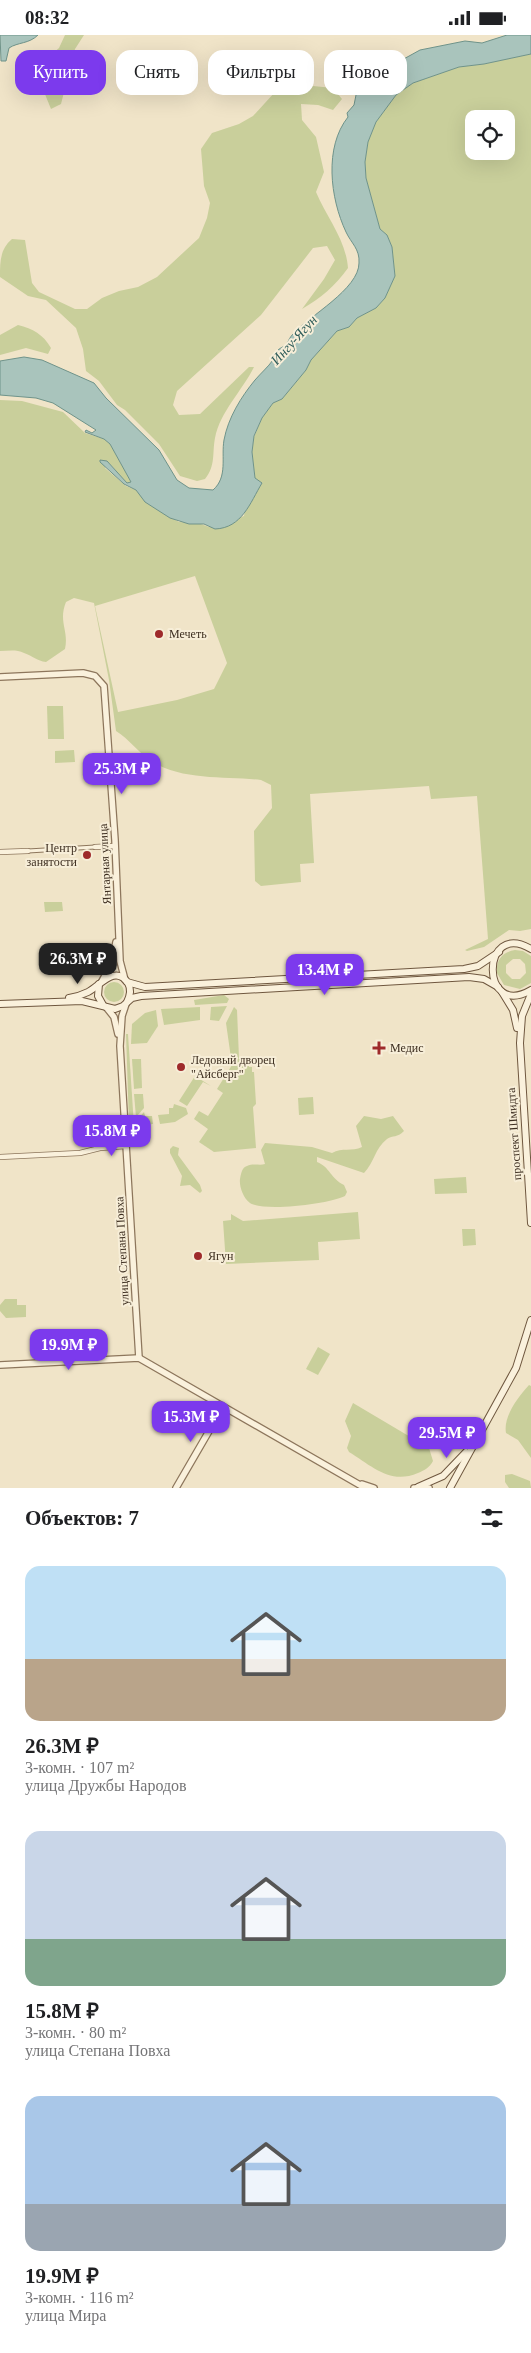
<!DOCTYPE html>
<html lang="ru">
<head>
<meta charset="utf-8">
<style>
  :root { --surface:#fff; --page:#f6f6f6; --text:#202124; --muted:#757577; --accent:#7c3aed }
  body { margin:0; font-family:"Times New Roman",serif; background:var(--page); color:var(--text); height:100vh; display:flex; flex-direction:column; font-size:19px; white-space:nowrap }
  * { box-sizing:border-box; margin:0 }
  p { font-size:16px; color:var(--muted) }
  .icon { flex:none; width:28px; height:28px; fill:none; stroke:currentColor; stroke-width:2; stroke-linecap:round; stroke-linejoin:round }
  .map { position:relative; height:1453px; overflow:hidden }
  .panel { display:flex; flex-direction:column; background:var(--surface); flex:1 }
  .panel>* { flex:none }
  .top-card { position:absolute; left:15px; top:15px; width:501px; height:45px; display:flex; gap:10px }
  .controls { position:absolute; left:465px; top:75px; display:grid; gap:10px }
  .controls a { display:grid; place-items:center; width:50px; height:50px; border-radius:10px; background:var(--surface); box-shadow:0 5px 20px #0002; font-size:25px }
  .price { position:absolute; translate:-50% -42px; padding:0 11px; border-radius:10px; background:var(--accent); color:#fff; font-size:16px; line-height:32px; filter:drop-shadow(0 1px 2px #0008) }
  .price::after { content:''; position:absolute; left:50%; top:30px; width:15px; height:11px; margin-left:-8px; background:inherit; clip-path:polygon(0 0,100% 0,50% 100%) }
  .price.on { background:#222; color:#fff }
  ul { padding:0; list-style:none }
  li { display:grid; align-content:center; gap:10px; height:265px; padding:0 25px }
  li span { display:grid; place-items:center; height:155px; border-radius:15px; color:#555 }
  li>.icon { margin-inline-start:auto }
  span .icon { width:90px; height:90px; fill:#fffc; stroke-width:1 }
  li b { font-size:21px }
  h2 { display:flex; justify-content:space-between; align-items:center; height:60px; padding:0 25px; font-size:21px }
  .chip { padding:0 18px; border-radius:15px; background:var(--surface); box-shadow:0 5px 20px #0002; font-size:18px; line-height:45px }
  .chip.on { background:var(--accent); color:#fff }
  .status { display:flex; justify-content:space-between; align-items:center; height:35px; padding:0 25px; background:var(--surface); direction:ltr }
  .status svg { height:14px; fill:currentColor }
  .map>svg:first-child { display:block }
  .green { fill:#c9cf9b; fill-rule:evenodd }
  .water { fill:#a9c4bc; stroke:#6f938a }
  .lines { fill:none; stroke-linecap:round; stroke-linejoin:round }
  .pedestrian-casing { stroke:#8d765c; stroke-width:5 }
  .minor-casing { stroke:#8d765c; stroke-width:6 }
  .tertiary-casing { stroke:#8d765c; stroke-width:8 }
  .secondary-casing { stroke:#6f573f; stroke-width:8 }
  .pedestrian { stroke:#faf1dc; stroke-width:3 }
  .minor { stroke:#faf1dc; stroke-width:4.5 }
  .tertiary { stroke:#faf1dc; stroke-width:5.5 }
  .secondary { stroke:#faf1dc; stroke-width:6 }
  .poi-dot { fill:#9e2a2b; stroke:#f7eed8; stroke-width:2 }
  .labels { text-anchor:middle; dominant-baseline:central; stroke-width:4; stroke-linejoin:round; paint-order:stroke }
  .poi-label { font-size:12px; fill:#3d2e20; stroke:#f7eed8; text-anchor:start }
  .street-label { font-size:12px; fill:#3d2e20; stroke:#f7eed8 }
  .water-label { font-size:14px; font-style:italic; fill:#2f5d5a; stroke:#f7eed8 }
</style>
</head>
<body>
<div class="status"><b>08:32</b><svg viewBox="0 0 49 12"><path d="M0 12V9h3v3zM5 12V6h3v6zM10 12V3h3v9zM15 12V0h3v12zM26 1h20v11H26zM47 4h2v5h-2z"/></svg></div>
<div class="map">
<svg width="531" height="1453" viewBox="0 0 531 1453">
  <rect width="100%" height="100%" fill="#f0e4c8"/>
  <g class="green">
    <path d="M65,0H84L75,14L61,69L51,74L40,47L43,27L59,13Z"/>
    <path d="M531,19V894L520,896L509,895L484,912L467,916L465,915L488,904L477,761L431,764L429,751L310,759L314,828L300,829L301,847L261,851L255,846L254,796L272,773L271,750L261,745C226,741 182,746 151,726C138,717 129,704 116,696L109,645L94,568L74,563L66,567C58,587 69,595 65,614L46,627C37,626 33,621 24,618C16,614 8,616 0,616V365L22,366L63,377L85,398L104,404L110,409L131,447L127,448L109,428L105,433L126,451L136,455L153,472L179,487L198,488L209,492L244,481L245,475L261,448L255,443L252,417L254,402L262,383L273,368L282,364L306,335L311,325L337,296L349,292L357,283L376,273L385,263L395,241L392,212L387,200L380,194L366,143L365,127L368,107L376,87L396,60L413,48L459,32L484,29ZM474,84H506V116H474ZM195,541L227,628L214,654L177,665L118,677L95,571Z"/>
    <path d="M313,51L333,53L342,64L333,75L318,70L301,69L302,85L316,102L324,137L316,157C327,183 346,205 348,233C335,251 321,263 302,274L324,244L335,225L327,211L313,213L261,280L177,356L173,370L179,380L200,379L249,332H254C242,356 220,377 215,403C212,419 216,430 205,444L197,446L180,441L159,409L125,375L117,370L99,346L86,336L83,314L76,293L46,265L28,261L0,242C0,227 0,214 12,204L25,205L32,248L39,257L75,274H87L102,263L119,256L138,252L157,242L199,203L207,183L210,168L204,151L201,114L212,98L239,89L253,81L275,57L292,52Z"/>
    <path d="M18,290C33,294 43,299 51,313L48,319L26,313L0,320V300Z"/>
    <path d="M47,671H63L64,704H48Z"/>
    <path d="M74,715L75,727L55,728V716Z"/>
    <path d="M44,867H62L63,876L45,877Z"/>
    <path d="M515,915L523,916L531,921V948L520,954L504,950L497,938C496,925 502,917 515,915ZM513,924H520L525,929L526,938L520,944H512L506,938V930Z"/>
    <circle cx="114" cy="957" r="10"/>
    <path d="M224,960L229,964L227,968L195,970L194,965Z"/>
    <path d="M227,971L219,986L210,985L211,972Z"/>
    <path d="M200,972V985L164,990L161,974Z"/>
    <path d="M234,972L237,975L239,1023H249V1032H252V1037H254L256,1069L253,1072L256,1113L214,1117L199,1107L208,1094L194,1084L199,1076L208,1081L223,1058L217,1054L232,1030L226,988Z"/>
    <path d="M156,975L158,991L147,1008L131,1009L132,989L145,978Z"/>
    <path d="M126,999H128L134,1091L129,1089Z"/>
    <path d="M132,1024H141L142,1053L134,1054Z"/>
    <path d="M195,1041L211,1051L203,1047L187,1071L179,1066Z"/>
    <path d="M134,1059H143L144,1073L136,1082Z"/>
    <path d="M313,1062L314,1079L299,1080L298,1063Z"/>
    <path d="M174,1069L186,1073L188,1079L175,1087L160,1089L158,1080L169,1079V1073H173Z"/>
    <path d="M144,1077L145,1081H152L153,1089L136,1091V1086Z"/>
    <path d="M364,1081L381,1084L393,1081L404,1096C397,1103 393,1100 387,1104C375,1113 374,1128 364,1138L317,1122V1127C330,1132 331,1144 344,1150L347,1157L345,1161C329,1169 264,1177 250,1168C243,1163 239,1151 240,1144C241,1139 242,1132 247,1131C253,1128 260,1131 265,1129L261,1115L265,1108L312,1112L332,1118C342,1112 352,1117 362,1112L356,1091Z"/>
    <path d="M173,1111L179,1113L178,1120L200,1150L202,1156L200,1158L190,1150L180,1151L182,1141L170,1118V1114Z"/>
    <path d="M466,1142L467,1158L435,1159L434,1144Z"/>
    <path d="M358,1177L360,1204L318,1207L319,1225L226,1229L223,1186L231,1185V1179L243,1186Z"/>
    <path d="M462,1194H475L476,1210L463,1211Z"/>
    <path d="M5,1264H17V1270H26V1282L6,1283L0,1276V1270Z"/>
    <path d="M318,1312L330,1319L318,1340L306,1334Z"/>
    <path d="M529,1350L531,1351V1423L518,1405L506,1398C503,1382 518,1362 529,1350Z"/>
    <path d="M353,1368L429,1413L433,1426C429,1433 425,1435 418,1438C390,1450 372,1431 349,1417L347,1413L351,1401L345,1386Z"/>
    <path d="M512,1439L530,1446L531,1453H509L505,1447V1440Z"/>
  </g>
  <g class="water">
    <path d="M0,0H38C29,9 18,7 9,13L6,26H1Z"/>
    <path d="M507,0H531V19L484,29L459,32L413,48L396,60L376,87L368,107L365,127L366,143L380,194L387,200L392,212L395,241L385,263L376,273L357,283L349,292L337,296L311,325L306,335L282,364L273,368L262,383L254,401L252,417L255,443L262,448C250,468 242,493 215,494L204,489H189L170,483L145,467L136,455L124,449L100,427V425L107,426L127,448L131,447L110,409L104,404L85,397L86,395L92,398L96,395L53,368L36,363L0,360V326L24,322L42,325L94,348L106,363L159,415L177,445L189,453L213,455C228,442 221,422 224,405C228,383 241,362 255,345C261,338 268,332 273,325C275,322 276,318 278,315C281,312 285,312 287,308C289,305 290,302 293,299C309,281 359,254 359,228C360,214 351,208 346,197C330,163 324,112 348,82L347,78L354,70L356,60L369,47L376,45L391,31L420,15L465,6L482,8Z"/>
  </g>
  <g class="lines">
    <defs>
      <path id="pedestrian" d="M28,816L95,812"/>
      <g id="minor">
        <path d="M95,812L115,811"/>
        <path d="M0,817L28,816"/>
        <path d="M0,1122L80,1118L100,1113L126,1111"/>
      </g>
      <g id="tertiary">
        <path d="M0,642L83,638L95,641L104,651L115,805L120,926L125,945"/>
        <path d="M102,946L112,928L116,907"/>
        <path d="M126,969L122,981L120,1011L139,1323"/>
        <path d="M106,972L114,982L118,999"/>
        <path d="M0,1330L139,1323L365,1453"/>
        <path d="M362,1449L374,1453"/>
        <path d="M176,1453L223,1372"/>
        <path d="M414,1453H429"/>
      </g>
      <g id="secondary">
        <path d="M531,914C480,884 480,985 531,955"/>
        <path d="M127,947L145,952L464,934L478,931L499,917"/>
        <path d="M99,949L98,961L103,970"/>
        <path d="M502,957L513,975L517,993"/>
        <path d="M531,959L522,981L520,1008L531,1188"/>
        <path d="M69,963C76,962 82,960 88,957C100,951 115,929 128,948C132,955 130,961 127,967"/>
        <path d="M0,969L82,966L115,974L123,971L132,963L141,961L469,942L484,944L498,952"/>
        <path d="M418,1452L443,1441L466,1417"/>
        <path d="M450,1453L516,1333L531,1285"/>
      </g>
    </defs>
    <use href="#pedestrian" class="pedestrian-casing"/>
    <use href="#minor" class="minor-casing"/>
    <use href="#tertiary" class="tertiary-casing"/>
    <use href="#secondary" class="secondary-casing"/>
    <use href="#pedestrian" class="pedestrian"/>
    <use href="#minor" class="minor"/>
    <use href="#tertiary" class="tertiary"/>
    <use href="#secondary" class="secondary"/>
  </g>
  <g class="poi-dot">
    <circle cx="159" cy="599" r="5"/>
    <circle cx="87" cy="820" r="5"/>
    <path d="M376.5 1005.5h5v5h5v5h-5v5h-5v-5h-5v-5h5z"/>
    <circle cx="181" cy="1032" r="5"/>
    <circle cx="198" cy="1221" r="5"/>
  </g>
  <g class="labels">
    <g class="poi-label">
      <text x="169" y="599">Мечеть</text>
      <text x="77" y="813" text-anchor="end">Центр<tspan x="77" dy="14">занятости</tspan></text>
      <text x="390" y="1013">Медис</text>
      <text x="191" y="1025">Ледовый дворец<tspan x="191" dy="14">"Айсберг"</tspan></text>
      <text x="208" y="1221">Ягун</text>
    </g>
    <g class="street-label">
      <text transform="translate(105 829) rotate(-93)">Янтарная улица</text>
      <text transform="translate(514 1099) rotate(-94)">проспект Шмидта</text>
      <text transform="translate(122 1216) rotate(-93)">улица Степана Повха</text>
    </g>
    <g class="water-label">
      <text transform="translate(294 305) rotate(-48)">Ингу-Ягун</text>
    </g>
  </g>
</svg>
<div class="controls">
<a><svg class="icon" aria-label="locate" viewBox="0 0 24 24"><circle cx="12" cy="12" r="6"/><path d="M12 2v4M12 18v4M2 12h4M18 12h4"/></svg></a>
</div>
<b class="price" style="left:122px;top:760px">25.3M ₽</b>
<b class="price on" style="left:78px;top:950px">26.3M ₽</b>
<b class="price" style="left:325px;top:961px">13.4M ₽</b>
<b class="price" style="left:112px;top:1122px">15.8M ₽</b>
<b class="price" style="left:69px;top:1336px">19.9M ₽</b>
<b class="price" style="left:191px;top:1408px">15.3M ₽</b>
<b class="price" style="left:447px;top:1424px">29.5M ₽</b>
<div class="top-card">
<a class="chip on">Купить</a>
<a class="chip">Снять</a>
<a class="chip">Фильтры</a>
<a class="chip">Новое</a>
</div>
</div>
<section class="panel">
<h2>Объектов: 7<svg class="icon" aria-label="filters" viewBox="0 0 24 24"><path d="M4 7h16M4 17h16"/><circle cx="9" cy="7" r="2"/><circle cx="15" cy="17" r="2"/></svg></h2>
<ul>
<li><span style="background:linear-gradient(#bfe0f5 60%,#b9a48a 0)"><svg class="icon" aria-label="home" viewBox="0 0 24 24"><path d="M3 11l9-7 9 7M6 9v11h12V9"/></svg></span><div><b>26.3M ₽</b><p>3-комн. · 107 m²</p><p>улица Дружбы Народов</p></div></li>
<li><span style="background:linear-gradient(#c9d6e8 70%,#7fa58c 0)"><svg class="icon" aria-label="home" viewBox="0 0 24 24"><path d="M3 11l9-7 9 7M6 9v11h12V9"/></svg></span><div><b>15.8M ₽</b><p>3-комн. · 80 m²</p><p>улица Степана Повха</p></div></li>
<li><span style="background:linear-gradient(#a9c7e8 70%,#9aa5b1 0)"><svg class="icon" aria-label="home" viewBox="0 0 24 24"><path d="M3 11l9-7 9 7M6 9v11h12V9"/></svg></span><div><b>19.9M ₽</b><p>3-комн. · 116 m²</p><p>улица Мира</p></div></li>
</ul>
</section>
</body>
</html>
